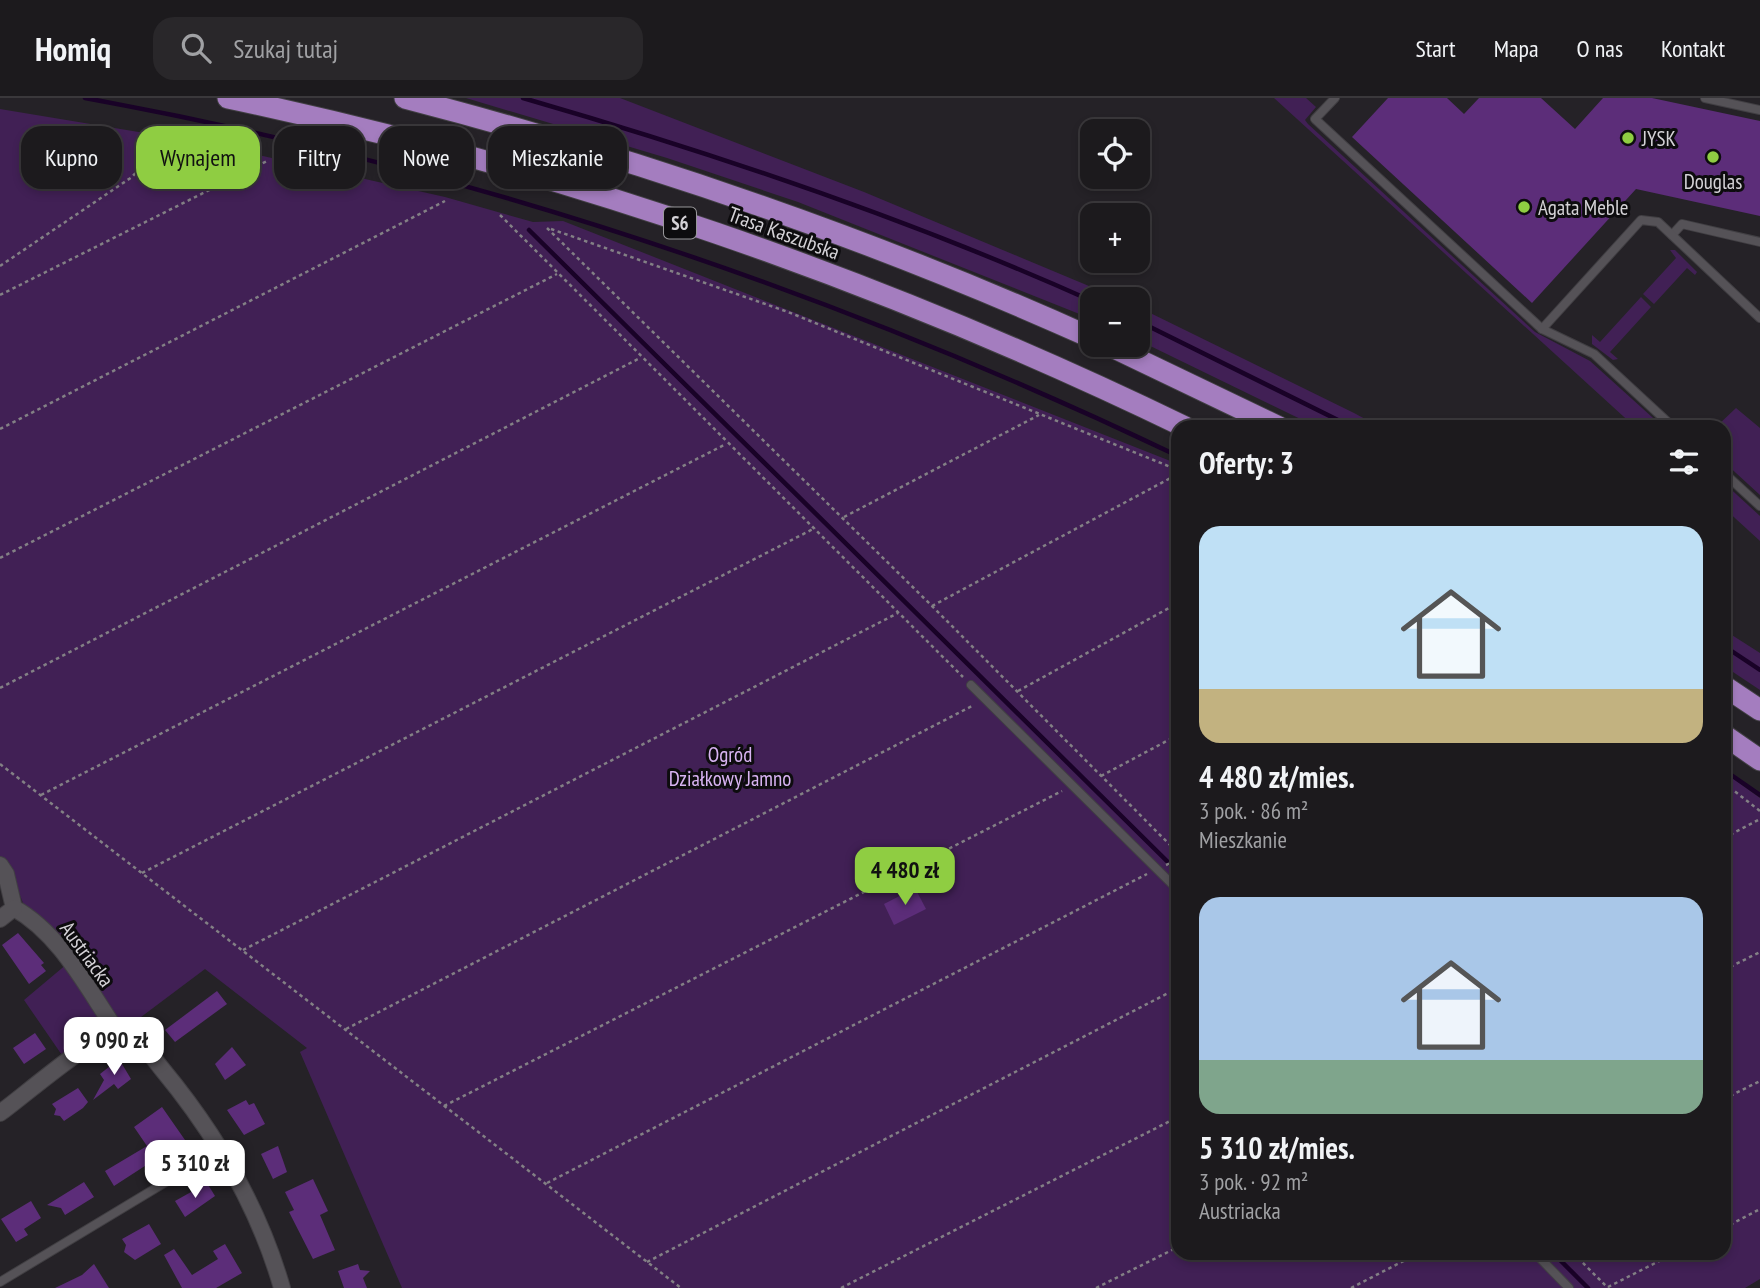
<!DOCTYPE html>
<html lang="pl">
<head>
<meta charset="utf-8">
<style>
  :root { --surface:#1c1a1d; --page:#29272a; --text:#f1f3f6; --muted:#a0a1a4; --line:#3a383b; --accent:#8fcd42 }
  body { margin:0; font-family:"PT Sans Narrow",sans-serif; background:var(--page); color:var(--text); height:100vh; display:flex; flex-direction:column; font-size:26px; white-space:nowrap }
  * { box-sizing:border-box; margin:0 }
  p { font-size:23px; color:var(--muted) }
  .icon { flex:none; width:38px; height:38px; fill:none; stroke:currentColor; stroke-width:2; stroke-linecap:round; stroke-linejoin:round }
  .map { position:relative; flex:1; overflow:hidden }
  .details { position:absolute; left:1171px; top:322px; width:560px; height:840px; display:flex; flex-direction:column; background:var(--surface); border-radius:21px; box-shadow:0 4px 10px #0003,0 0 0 2px var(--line) }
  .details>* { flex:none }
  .top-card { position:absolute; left:21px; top:28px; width:665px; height:63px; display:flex; gap:14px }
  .buttons { position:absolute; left:1080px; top:21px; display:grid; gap:14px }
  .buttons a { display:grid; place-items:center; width:70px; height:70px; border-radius:14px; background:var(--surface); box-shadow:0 4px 10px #0003,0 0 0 2px var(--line); font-size:35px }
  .price { position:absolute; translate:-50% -60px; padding:0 16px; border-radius:14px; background:#fff; color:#222; font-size:23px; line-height:46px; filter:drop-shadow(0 2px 4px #0008) }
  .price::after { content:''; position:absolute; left:50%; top:42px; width:21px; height:16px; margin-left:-10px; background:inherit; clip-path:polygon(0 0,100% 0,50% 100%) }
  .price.on { background:var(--accent); color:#111 }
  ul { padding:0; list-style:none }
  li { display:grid; align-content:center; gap:14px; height:371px; padding:0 28px }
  li span { display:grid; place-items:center; height:217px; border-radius:21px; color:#555 }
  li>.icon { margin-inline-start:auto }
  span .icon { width:126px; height:126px; fill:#fffc; stroke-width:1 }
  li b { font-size:30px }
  h2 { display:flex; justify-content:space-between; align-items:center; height:84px; padding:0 28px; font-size:30px }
  .tag { padding:0 24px; border-radius:21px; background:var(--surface); box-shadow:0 4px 10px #0003,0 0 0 2px var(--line); font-size:24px; line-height:63px }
  .tag.on { background:var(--accent); color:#111 }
  header { display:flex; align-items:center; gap:42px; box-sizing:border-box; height:98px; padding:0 35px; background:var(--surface); border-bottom:2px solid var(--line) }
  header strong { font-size:33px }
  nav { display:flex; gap:38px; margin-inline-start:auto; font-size:24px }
  .search { width:490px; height:63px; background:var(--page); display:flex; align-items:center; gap:18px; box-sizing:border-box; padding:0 24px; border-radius:21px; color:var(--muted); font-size:26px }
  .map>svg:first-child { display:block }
  .green { fill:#412055 }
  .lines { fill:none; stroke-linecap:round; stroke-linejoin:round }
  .stream { stroke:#190227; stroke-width:4.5 }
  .building { fill:#5c2d79 }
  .service-casing { stroke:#413f43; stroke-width:10 }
  .minor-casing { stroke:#413f43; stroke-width:18 }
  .motorway-casing { stroke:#413f43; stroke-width:23 }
  .path { stroke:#838085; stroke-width:2.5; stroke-dasharray:3.5 3.5; stroke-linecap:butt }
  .service { stroke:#555257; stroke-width:8 }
  .minor { stroke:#555257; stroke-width:16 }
  .motorway { stroke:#a47dbf; stroke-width:21 }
  .poi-dot { fill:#8fcd42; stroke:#0d0c0e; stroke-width:2.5 }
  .labels { text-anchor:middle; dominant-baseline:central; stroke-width:6; stroke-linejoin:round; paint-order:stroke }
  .shield { fill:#0d0c0e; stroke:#98979a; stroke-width:2 }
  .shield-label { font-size:19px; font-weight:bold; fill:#d4d2d6 }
  .poi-label { font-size:21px; fill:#d4d2d6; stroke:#0d0c0e; text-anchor:start }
  .street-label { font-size:21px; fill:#d4d2d6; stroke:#0d0c0e }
  .park-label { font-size:21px; fill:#d8b3f2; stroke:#0d0c0e }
</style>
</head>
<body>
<header>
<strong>Homiq</strong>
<div class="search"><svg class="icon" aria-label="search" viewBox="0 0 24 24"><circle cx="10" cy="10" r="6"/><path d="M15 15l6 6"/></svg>Szukaj tutaj</div>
<nav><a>Start</a><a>Mapa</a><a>O nas</a><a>Kontakt</a></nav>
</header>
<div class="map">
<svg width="1760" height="1190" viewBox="0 0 1760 1190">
  <rect width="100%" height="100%" fill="#252227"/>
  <g class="green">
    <path d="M466,0H620L864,94L1120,201H1092V221L798,104L667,60Z"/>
    <path d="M1274,0H1306L1316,9L1305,22L1308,26L1535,234L1590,263L1663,329H1635Z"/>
    <path d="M0,11L205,45L445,99L533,124L563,123L1178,366V1155H1724V674L1760,700V1181L1745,1190H402L300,954L307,950L205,871L141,919L64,960L24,902L74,860L55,834L23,805L11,775L0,759Z"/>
    <path d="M1670,152H1675L1697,174L1695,177L1687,170L1654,206L1643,196L1676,160Z"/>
    <path d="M1641,199L1651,209L1610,254L1618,261L1613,262L1592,246V237L1600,244Z"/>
    <path d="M1138,209L1354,315L1380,329H1317L1138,242Z"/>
    <path d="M1736,310L1760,330V397L1724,364V329H1716Z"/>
    <path d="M1724,385L1760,418V443L1724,410Z"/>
    <path d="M1724,532L1760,555V592L1724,568Z"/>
  </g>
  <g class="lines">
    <g class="stream">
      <path d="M85,0C464,69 831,192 1178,358"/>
      <path d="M523,0C717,56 907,120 1092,203"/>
      <path d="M529,132L1178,774"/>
      <path d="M1138,223L1352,329"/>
      <path d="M1724,548L1760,572"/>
      <path d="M1724,672L1760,697"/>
      <path d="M1553,1155L1588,1190"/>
    </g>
  </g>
  <g class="building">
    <path d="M1388,0H1447L1464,16L1479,0H1541L1575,31L1603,0H1652L1760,23V118L1636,91L1532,205L1352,39Z"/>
    <path d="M915,790L926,811L894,827L884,806Z"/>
    <path d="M18,835L44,865L41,867L46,873L29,886L2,847Z"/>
    <path d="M217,893L227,906L175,944L165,932Z"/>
    <path d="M35,935L46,951L24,966L13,950Z"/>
    <path d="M232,949L246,967L225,982L215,966Z"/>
    <path d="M119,961L131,981L118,991L114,986L93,1002L104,982L100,976Z"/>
    <path d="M78,990L88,1004L83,1010L64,1023L60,1018L54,1017L56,1011L52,1006Z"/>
    <path d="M246,1002L249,1007L254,1005L265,1026L244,1037L227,1012Z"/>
    <path d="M162,1009L185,1042L114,1088L105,1073L147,1048L134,1029Z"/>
    <path d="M278,1048L287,1074L273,1081L261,1056Z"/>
    <path d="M313,1081L328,1113L320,1117L335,1152L313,1161L289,1114L294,1112L285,1094Z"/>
    <path d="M84,1084L94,1099L65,1117L61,1110L47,1107Z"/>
    <path d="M207,1085L215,1098L185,1119L175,1103Z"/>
    <path d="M31,1103L41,1120L24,1131L28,1137L16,1144L1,1121Z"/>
    <path d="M149,1126L161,1146L135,1162L124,1154L126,1147L122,1141Z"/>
    <path d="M225,1146L242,1175L216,1190H182L164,1157L174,1151L192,1177L218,1161L213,1153Z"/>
    <path d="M94,1166L109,1190H55L82,1177Z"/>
    <path d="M358,1166L360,1172L370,1173L363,1180L367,1190H344L338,1173Z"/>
  </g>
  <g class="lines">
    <defs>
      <g id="service">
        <path d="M1335,0L1315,21L1542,231"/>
        <path d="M1705,0L1760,12"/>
        <path d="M1672,137L1682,126L1760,144"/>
        <path d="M1673,329L1594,256L1542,231L1641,122L1658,124L1760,220"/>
        <path d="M1724,375L1760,408"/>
        <path d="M971,587L1178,792"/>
        <path d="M1535,1155L1569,1190"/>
        <path d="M0,1184L219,1052"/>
      </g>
      <g id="minor">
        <path d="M0,767L6,776L14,810C61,836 88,892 118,935"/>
        <path d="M0,821L14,810"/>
        <path d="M0,1015C21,1000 93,938 113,935C136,933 149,955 162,971C215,1035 259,1110 282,1190"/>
      </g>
      <g id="motorway">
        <path d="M228,0C558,69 882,182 1185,329"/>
        <path d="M405,0C640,61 870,140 1092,240"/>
        <path d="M1108,247L1279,329"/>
        <path d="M1724,588L1760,612"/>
        <path d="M1724,637L1760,662"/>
      </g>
    </defs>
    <use href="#service" class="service-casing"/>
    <use href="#minor" class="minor-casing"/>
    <use href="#motorway" class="motorway-casing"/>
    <g class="path">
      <path d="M500,117L963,579"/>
      <path d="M547,130L932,508L1178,755"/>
      <path d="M551,131L788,214L1178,372"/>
      <path d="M0,168L132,79L138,72L146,49"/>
      <path d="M0,197L269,62"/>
      <path d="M0,331L445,103"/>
      <path d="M844,419L1039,317"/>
      <path d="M0,460L557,176"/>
      <path d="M932,508L1178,376"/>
      <path d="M0,590L640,260"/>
      <path d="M1018,593L1178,505"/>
      <path d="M0,666L681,1190"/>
      <path d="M1101,678L1178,637"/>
      <path d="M1724,685L1760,713"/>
      <path d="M41,697L726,346"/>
      <path d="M1724,740L1760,721"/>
      <path d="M1166,767L1178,762"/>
      <path d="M142,775L815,430"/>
      <path d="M243,852L898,515"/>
      <path d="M1724,872L1760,854"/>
      <path d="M346,931L974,607"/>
      <path d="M1724,1001L1760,983"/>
      <path d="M444,1008L1062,693"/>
      <path d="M547,1085L1147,776"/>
      <path d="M1724,1130L1760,1111"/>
      <path d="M1573,1155L1608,1190"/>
      <path d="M647,1164L1178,890"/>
      <path d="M1608,1189L1675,1155"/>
      <path d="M841,1190L1178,1019"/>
      <path d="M1096,1190L1178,1149"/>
      <path d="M1351,1190L1419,1155"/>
    </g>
    <use href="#service" class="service"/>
    <use href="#minor" class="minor"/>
    <use href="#motorway" class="motorway"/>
  </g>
  <g class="poi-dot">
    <circle cx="1628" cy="40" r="7"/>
    <circle cx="1713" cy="59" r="7"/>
    <circle cx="1524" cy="109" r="7"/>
  </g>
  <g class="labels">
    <rect class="shield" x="664" y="109.5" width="32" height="31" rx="5"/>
    <g class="shield-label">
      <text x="680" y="125">S6</text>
    </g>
    <g class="poi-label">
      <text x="1642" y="40">JYSK</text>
      <text x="1713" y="83" text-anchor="middle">Douglas</text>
      <text x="1538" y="109">Agata Meble</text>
    </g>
    <g class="street-label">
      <text transform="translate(784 135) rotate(20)">Trasa Kaszubska</text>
      <text transform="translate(87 856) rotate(54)">Austriacka</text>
    </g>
    <g class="park-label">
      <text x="730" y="656">Ogród<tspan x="730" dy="24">Działkowy Jamno</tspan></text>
    </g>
  </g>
</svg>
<div class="buttons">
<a><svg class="icon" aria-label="locate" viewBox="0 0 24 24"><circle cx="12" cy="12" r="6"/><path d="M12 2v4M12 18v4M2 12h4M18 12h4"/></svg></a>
<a>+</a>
<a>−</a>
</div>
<b class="price on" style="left:905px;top:809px">4 480 zł</b>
<b class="price" style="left:114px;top:979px">9 090 zł</b>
<b class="price" style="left:195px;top:1102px">5 310 zł</b>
<div class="top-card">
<a class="tag">Kupno</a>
<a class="tag on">Wynajem</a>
<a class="tag">Filtry</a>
<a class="tag">Nowe</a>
<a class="tag">Mieszkanie</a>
</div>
<section class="details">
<h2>Oferty: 3<svg class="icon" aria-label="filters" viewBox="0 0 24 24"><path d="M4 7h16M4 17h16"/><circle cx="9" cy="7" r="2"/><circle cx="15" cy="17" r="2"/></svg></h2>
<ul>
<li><span style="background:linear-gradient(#bfe0f5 75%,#c2b280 0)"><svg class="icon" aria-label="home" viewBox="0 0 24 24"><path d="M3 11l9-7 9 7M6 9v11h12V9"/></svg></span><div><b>4 480 zł/mies.</b><p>3 pok. · 86 m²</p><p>Mieszkanie</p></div></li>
<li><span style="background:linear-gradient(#a9c7e8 75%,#7fa58c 0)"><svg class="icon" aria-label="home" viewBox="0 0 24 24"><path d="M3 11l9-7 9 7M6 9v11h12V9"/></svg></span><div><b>5 310 zł/mies.</b><p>3 pok. · 92 m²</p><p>Austriacka</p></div></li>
</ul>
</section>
</div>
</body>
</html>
